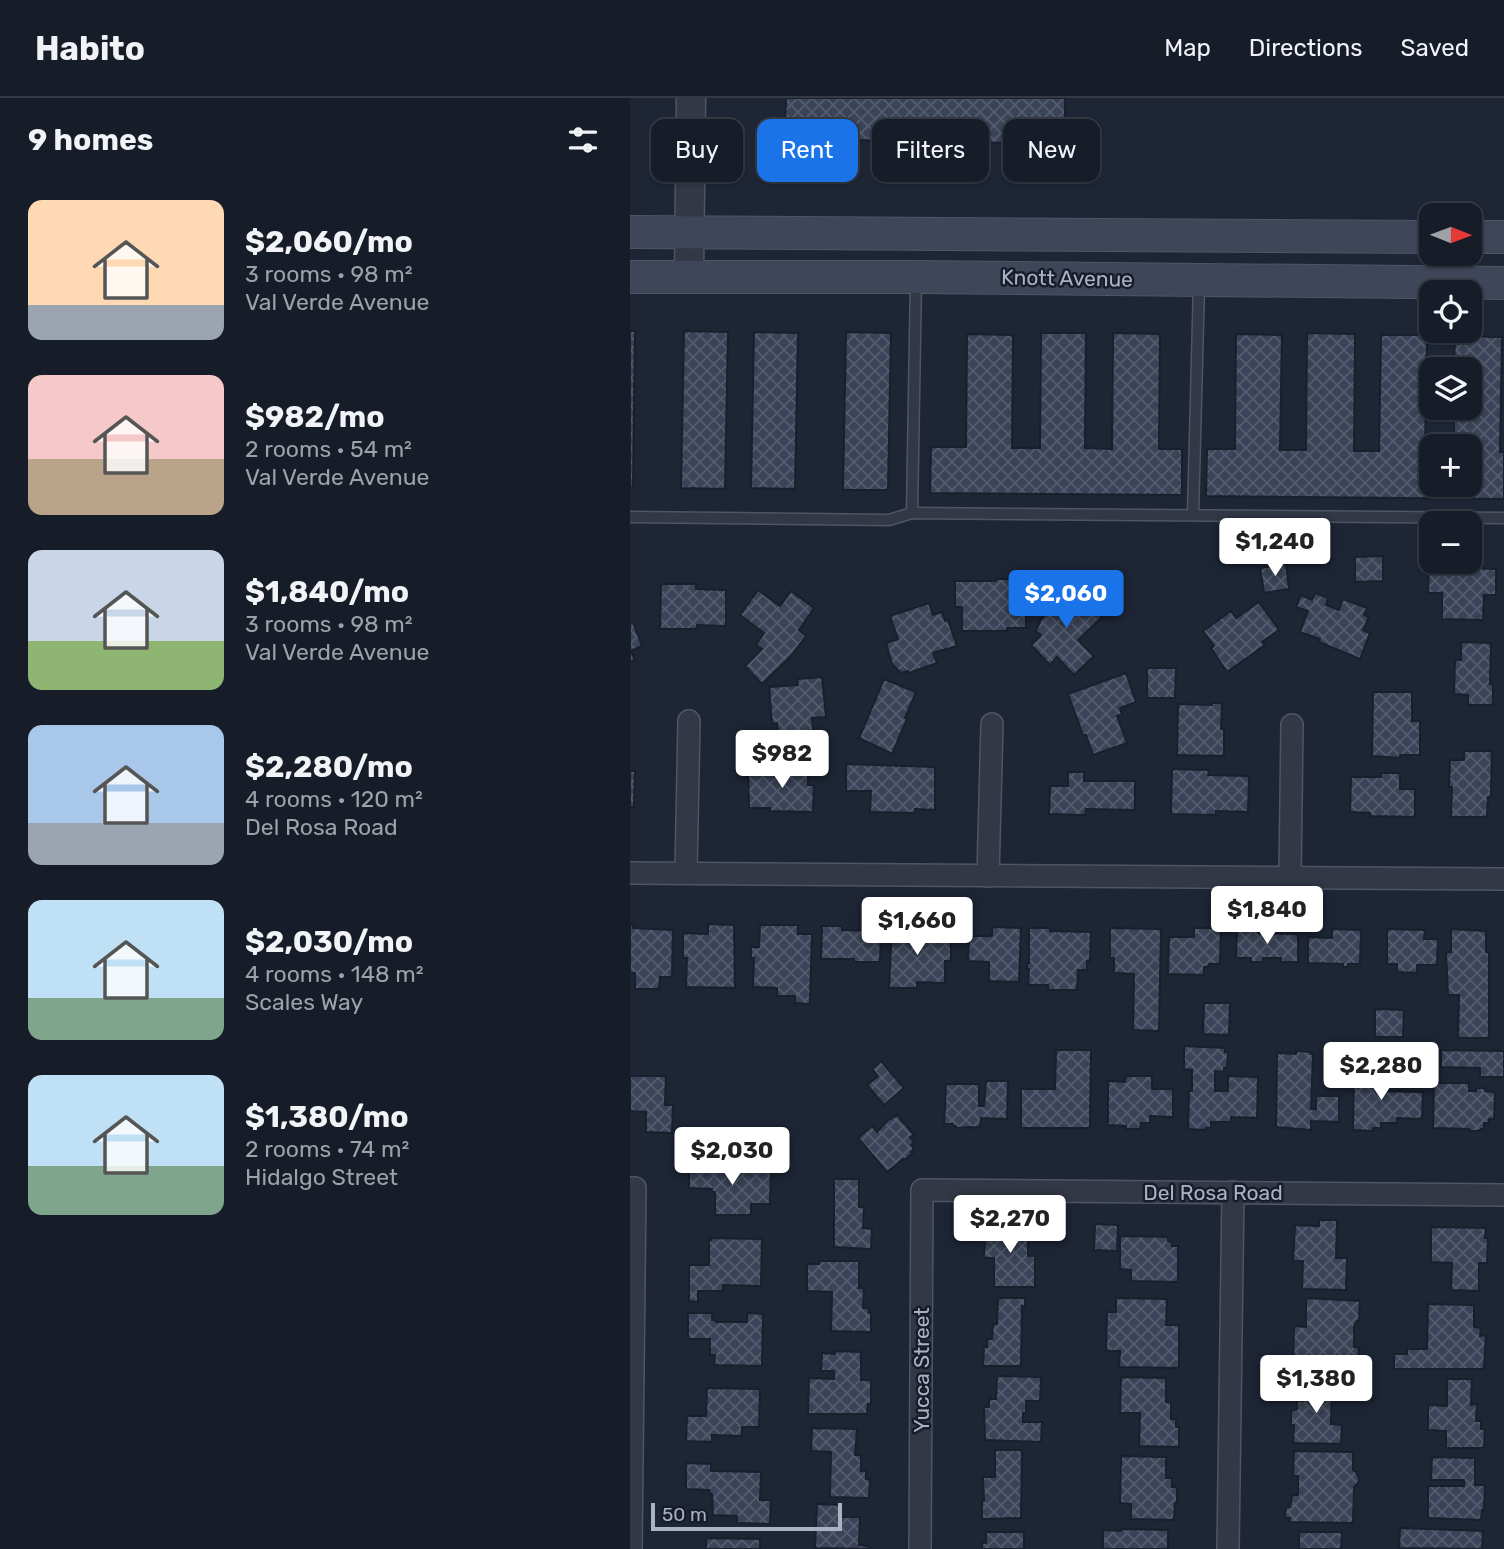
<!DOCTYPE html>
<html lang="en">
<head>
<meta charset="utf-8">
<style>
  :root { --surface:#161c28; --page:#232934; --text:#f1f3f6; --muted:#9ea1a8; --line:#353a45; --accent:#1a73e8 }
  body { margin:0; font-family:Rubik,sans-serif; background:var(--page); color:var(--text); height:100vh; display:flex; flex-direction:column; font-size:26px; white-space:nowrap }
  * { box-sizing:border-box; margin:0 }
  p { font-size:23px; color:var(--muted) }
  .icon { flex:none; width:38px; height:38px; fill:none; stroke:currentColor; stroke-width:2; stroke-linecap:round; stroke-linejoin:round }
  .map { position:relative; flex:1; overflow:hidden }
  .side { display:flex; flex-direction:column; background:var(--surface); width:630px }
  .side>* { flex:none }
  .guide { position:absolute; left:21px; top:21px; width:665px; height:63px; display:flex; gap:14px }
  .needle { width:46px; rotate:91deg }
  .controls { position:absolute; left:789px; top:105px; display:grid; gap:14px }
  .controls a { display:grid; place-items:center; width:63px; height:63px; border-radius:14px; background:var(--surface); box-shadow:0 2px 5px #0004,0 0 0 2px var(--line); font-size:35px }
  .scale { position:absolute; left:21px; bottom:18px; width:191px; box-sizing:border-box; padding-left:7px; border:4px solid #abb2c4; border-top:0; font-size:19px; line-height:24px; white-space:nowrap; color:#abb2c4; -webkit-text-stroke:5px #171d2a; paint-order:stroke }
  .price { position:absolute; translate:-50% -60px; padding:0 16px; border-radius:7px; background:#fff; color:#222; font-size:23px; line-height:46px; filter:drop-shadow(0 2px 4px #0008) }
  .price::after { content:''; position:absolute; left:50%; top:42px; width:21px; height:16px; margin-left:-10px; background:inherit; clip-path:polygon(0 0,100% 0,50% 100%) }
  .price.on { background:var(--accent); color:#fff }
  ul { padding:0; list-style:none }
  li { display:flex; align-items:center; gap:21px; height:175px; padding:0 28px }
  li span { display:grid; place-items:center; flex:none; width:196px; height:140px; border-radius:14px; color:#555 }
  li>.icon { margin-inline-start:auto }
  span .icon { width:84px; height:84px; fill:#fffc; stroke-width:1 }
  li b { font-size:30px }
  h2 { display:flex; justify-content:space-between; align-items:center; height:84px; padding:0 28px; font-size:30px }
  .chip { padding:0 24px; border-radius:14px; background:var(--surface); box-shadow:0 2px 5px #0004,0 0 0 2px var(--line); font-size:24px; line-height:63px }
  .chip.on { background:var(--accent); color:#fff }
  header { display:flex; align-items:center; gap:42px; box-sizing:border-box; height:98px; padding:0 35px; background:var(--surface); border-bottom:2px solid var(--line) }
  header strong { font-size:33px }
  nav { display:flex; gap:38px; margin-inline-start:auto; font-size:24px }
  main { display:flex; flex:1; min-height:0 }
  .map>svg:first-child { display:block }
  .building { fill:url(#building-cross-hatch); stroke:#191f2c; stroke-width:2 }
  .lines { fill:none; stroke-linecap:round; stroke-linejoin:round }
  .service-casing { stroke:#4f5565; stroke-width:13 }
  .minor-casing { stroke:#4f5565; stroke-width:24 }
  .tertiary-casing { stroke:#4f5565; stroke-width:31 }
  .secondary-casing { stroke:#4f5565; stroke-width:34 }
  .service { stroke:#323846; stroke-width:10 }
  .minor { stroke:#323846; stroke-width:21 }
  .tertiary { stroke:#323846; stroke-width:28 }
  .secondary { stroke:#3f4659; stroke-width:32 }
  .labels { text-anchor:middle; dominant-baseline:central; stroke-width:5; stroke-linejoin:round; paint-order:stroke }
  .street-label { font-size:21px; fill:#abb2c4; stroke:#171d2a }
</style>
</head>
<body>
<header>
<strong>Habito</strong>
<nav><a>Map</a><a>Directions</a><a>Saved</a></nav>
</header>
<main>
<section class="side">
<h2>9 homes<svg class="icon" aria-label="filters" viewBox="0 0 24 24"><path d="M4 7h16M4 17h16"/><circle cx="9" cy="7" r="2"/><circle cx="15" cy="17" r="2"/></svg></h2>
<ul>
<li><span style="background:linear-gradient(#ffd9b3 75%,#9aa5b1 0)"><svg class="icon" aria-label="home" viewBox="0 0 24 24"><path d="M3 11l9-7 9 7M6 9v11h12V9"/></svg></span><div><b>$2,060/mo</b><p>3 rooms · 98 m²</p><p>Val Verde Avenue</p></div></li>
<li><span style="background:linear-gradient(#f6c9c9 60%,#b9a48a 0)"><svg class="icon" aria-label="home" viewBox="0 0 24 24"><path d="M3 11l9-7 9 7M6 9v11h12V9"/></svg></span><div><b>$982/mo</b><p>2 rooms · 54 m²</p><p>Val Verde Avenue</p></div></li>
<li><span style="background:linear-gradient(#c9d6e8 65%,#8fb573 0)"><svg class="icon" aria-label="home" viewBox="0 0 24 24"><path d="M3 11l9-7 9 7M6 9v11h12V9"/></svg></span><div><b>$1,840/mo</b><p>3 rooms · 98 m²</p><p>Val Verde Avenue</p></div></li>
<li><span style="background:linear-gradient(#a9c7e8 70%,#9aa5b1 0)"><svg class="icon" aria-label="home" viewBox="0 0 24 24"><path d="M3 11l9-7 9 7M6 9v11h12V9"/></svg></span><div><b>$2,280/mo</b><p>4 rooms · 120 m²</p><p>Del Rosa Road</p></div></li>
<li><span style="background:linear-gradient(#bfe0f5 70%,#7fa58c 0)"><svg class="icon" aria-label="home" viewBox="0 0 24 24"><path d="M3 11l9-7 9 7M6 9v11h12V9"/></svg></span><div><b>$2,030/mo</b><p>4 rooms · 148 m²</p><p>Scales Way</p></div></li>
<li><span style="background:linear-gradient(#bfe0f5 65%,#7fa58c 0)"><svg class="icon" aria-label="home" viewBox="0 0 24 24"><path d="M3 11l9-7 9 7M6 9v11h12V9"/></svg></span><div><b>$1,380/mo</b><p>2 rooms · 74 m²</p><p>Hidalgo Street</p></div></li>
</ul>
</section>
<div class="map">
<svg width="874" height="1451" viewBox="0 0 874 1451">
  <defs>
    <pattern id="building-cross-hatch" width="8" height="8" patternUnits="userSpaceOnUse" patternTransform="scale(1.75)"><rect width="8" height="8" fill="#3a4357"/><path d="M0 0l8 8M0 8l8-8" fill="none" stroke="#545c6e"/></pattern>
  </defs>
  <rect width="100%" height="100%" fill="#1e2636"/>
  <g class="building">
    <path d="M156,0H435V46L170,41V29H155Z"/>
    <path d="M0,233H5L3,390H0Z"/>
    <path d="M54,233L98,234L95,391L51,390Z"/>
    <path d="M124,234L168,235L165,391L121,390Z"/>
    <path d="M216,234L261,235L258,392H213Z"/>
    <path d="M411,235H456L455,350L482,351L483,235L530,236L529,351H552V397L300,395L301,349H336L337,236L383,237L382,350H410Z"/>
    <path d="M677,235L725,236L724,353H749L751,237H797L795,354H802V387H840V348H824V310H840V271H824L825,238L872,239L870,354H874V401L576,398L577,351H605L606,236L652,237L650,352H676Z"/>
    <path d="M753,458V483L725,484V459Z"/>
    <path d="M656,466L659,491L634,495L630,470Z"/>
    <path d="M799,468L866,471V497H854L853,522L812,521V495H798Z"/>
    <path d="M366,481H387L388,496H396V530H377V533H332V509H325V483H366Z"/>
    <path d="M31,486H66V491L96,492V528L67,527L66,531H30Z"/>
    <path d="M440,486L472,519L448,542L464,558L444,577L427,559L420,567L401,547L411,537L406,533L411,521L418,514L415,511Z"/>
    <path d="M128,492L150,508L161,493L184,510L169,532L176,538L161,558L132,586L115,568L132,551L126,547L134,535L110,517Z"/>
    <path d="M685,495L698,500L696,507L709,512L713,501L737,510L734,517L739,519L733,532L740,535L730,561L689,544L690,541L670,534L678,513L666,509L671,497L682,502Z"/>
    <path d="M629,504L649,532L632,544L635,547L597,574L581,550L584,548L573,533L601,513L606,520Z"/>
    <path d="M299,505L303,517L312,514L315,523L318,522L327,548L303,555L307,565L279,575L278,573L271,575L262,566L256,545L268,541L260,518Z"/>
    <path d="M3,524L12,548L1,553L5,562L0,564V525Z"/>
    <path d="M831,544L861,545L860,586H863V607H838V597L824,596L825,562H831Z"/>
    <path d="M517,570H546L545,600H517Z"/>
    <path d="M496,575L506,604L490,610L492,616L487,618L497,645L463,657L456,637H453L438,596Z"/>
    <path d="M192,579L196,619L182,620L185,651L149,655L147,625L142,626L139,589L168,587L167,581Z"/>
    <path d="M254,581L286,594L275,620L277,621L262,656L229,640Z"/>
    <path d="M743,594H782V623H790V657H770V660L742,658Z"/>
    <path d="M582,605H592L591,631H594V658L547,657L548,606L582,607Z"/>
    <path d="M834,653H862L861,699H858L857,719H821L822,689H819L820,662H834Z"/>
    <path d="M149,665L178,666V687H184L183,714L140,713V710H119L118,675H149Z"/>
    <path d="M216,666L305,669V712L285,711V715L240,714L241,693H216Z"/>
    <path d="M542,671L579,672L578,677L619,678L618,714L586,713V717L541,716Z"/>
    <path d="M0,673H5L4,709H0Z"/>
    <path d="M438,674H454V683H505V712L456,711L455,717L419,716L420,688H438Z"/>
    <path d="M751,675H770V691H785V719L740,718V715L720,714L721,679H751Z"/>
    <path d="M78,826L104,827L105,890L56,889L57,860H53V835L78,836Z"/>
    <path d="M0,827H3V830L43,832L42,879H30L29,891H5V875H0Z"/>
    <path d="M130,827H168V836H182L180,906L165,905V898H147V890L123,889L124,860H121V849H129Z"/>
    <path d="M262,827L289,828L288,837H321V863H315V885L287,884V890H259Z"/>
    <path d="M192,828H212V832L251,833L250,864H224V861H191Z"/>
    <path d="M362,829L391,830L389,884L359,883V864L338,863L339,838H362Z"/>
    <path d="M399,830H420V833L461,834L460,863H457V872H448L447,892H418V887H398L399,871H397V865H399Z"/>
    <path d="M480,830L531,831L529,933L503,932L504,876L484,875V860H480Z"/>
    <path d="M564,830H591L590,866H579L578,869H574V877L538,876L539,839H564Z"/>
    <path d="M607,831L628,832V835L668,836V864H651V860H633V864H621V860H606Z"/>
    <path d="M702,831L731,832L730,866H718V869H713V866L678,865V839L702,840Z"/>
    <path d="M757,831L795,832L794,841H808L807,867H787V875L767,874V866H757Z"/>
    <path d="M821,831L856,833V854H859V940H828L829,897H818L816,854H821Z"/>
    <path d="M574,905H600L599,937L573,936Z"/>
    <path d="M745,911L774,912L773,939H745Z"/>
    <path d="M554,948L595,950V954H598L597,970H594V974L585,973V993H598V978L628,979L627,1020L601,1019V1024H581V1030H576V1032L558,1031L559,993H562V972L554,971Z"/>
    <path d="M426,952H461L460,1030H391V991H425Z"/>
    <path d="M811,952L874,953V979H850V970L811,969Z"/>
    <path d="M666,953L681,954V956H683L681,1011H686V998H709V1024L681,1023V1032L646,1029L647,955L666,956Z"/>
    <path d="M251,963L274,990L254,1007L237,987L248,978L242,971Z"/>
    <path d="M724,970L749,971V993L793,994L792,1021L767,1020V1025H751V1030H743V1033L723,1032Z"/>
    <path d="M0,978H36L35,1007H43L42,1035L16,1034V1014L0,1013Z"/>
    <path d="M496,978H522V991H543V1019L520,1018V1025H511L510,1031H496V1028L478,1027V983L495,984Z"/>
    <path d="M356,983H378L377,1021L351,1020L350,1029H346V1030H343V1029L326,1030V1028H323V1026H314L316,986H349V1008H354Z"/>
    <path d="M804,985H839V993H846V990H855V993L865,994L864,1021H859V1025H854V1031H851L848,1033H841L839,1031L803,1030Z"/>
    <path d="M267,1017L284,1037L280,1039L284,1044L281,1047L284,1051L281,1054L283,1055L274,1062L273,1061L257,1074L228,1040L242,1028L247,1034L260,1020L261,1021Z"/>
    <path d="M59,1064H86V1072L141,1073L140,1106H121V1117H85V1094H82V1091L59,1090Z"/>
    <path d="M204,1081H229V1109H234L233,1130L242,1131L241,1151L204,1149Z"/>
    <path d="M689,1122H707L706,1160H717L716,1192L672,1191L673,1163H663L665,1127L689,1128Z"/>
    <path d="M357,1124L398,1125V1158H405V1189H364V1160H354L355,1137L357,1138Z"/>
    <path d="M465,1126L488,1127L487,1153L464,1152Z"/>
    <path d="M801,1129L856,1130L855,1140H858L857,1165H849V1193L821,1192L822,1165L801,1164Z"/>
    <path d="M490,1138L538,1139V1143L542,1144V1148H548V1184L501,1183V1172L490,1171Z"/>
    <path d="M81,1140L132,1141L131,1188L93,1187V1193H68V1204L59,1203V1167H79V1142H81Z"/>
    <path d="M190,1163H229V1190H234L233,1210H239V1215H241V1234L201,1233L202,1194L177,1193V1166H189Z"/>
    <path d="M368,1200H395V1209L392,1208L391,1268H353L354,1249H357V1241H362L363,1226H367Z"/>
    <path d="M486,1200L537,1201L536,1227H549V1270L489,1269L490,1253H476L477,1214H486Z"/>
    <path d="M676,1200L730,1203L729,1223H727L724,1228V1249L729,1250L728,1271L663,1270L664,1228L676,1229Z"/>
    <path d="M798,1206L844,1207V1229L851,1230L850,1238L856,1237L854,1271H764V1256H777V1251H797Z"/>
    <path d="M58,1215H82V1222H86V1224H117V1215L133,1216L132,1268L84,1267L85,1257H80V1241H58Z"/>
    <path d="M205,1253L231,1254V1282H241V1306H238L237,1316H178L179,1280L204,1281V1273H191L192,1255L205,1256Z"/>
    <path d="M367,1278L411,1279L410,1303H396V1315H393V1324H412L411,1344L355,1342L354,1309H359V1301H366Z"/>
    <path d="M491,1279L536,1280V1304H541V1321H546V1329H549V1349L509,1348L510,1315H490Z"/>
    <path d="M674,1281H702L701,1326L712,1327L711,1346L663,1345L664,1327H661V1313L667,1311V1303H673Z"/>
    <path d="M817,1281H842L841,1307L847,1306L846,1323H851V1331H855L854,1350H816V1333L798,1332V1307L817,1308Z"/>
    <path d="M77,1290L130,1291L129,1329H112V1338L82,1337V1344L56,1343L57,1318H76Z"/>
    <path d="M182,1330L227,1331L225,1357H231V1373H236V1381H240L239,1400L200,1399L201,1354L181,1353Z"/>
    <path d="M365,1352H392L391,1420L352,1421V1403H354L353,1379H365Z"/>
    <path d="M664,1353L723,1354V1372L726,1374L729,1380V1384L724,1389L723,1425L659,1424L660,1420H655L656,1409H660L659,1406H661L662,1397H668V1378H663Z"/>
    <path d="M491,1358L536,1359V1380H542V1389H547V1405H545L544,1422L501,1421V1406L490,1405Z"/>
    <path d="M802,1359L845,1360V1387H855L854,1412H852L851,1422L798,1420V1388H834V1382H801Z"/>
    <path d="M56,1365L81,1366V1373H85L131,1374L130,1402H141L140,1426L107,1425V1418L83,1417L82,1396L79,1395V1392L56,1391Z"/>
    <path d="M187,1406L211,1407V1419H230L229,1447L239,1448L238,1451L185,1450Z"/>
    <path d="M770,1430L853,1433L852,1451L769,1450Z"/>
    <path d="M491,1431L538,1432V1451H473V1432L491,1433Z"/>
    <path d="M356,1434H394V1451H352V1445H356Z"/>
    <path d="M669,1434H712L711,1451H669Z"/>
    <path d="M76,1440L130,1441V1451H76Z"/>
  </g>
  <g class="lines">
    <defs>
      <g id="service">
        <path d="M282,415L286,181"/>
        <path d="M563,417L569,185"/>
        <path d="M0,419L259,422L282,415L874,420"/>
      </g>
      <g id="minor">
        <path d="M0,775L874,781"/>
        <path d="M56,775L59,623"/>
        <path d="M358,778L362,626"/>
        <path d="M660,780L662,627"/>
        <path d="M0,1090H5L1,1451"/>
        <path d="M290,1451L292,1092L874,1097"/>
        <path d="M598,1451L603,1094"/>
      </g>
      <path id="tertiary" d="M59,179L61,0"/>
      <g id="secondary">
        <path d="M0,134L802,139"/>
        <path d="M840,139H874"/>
        <path d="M0,179H286L874,185"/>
      </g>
    </defs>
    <use href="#service" class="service-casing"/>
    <use href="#minor" class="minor-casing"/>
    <use href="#tertiary" class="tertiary-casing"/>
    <use href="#secondary" class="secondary-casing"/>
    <use href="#service" class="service"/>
    <use href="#minor" class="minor"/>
    <use href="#tertiary" class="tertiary"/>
    <use href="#secondary" class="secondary"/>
  </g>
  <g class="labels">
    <g class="street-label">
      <text transform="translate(437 180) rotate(1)">Knott Avenue</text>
      <text x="583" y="1094">Del Rosa Road</text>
      <text transform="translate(291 1272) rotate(-90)">Yucca Street</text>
    </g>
  </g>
</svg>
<div class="controls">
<a><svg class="needle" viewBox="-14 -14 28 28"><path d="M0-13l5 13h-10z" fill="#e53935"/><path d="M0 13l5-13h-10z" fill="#9ea1a8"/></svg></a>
<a><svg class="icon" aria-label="locate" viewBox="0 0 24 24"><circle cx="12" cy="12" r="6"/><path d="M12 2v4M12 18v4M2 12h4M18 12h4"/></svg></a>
<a><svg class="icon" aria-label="layers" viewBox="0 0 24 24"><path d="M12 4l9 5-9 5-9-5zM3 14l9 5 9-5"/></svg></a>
<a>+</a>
<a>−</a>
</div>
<div class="scale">50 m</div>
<b class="price" style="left:645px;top:480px">$1,240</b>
<b class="price on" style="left:436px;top:532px">$2,060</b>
<b class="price" style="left:152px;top:692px">$982</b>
<b class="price" style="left:637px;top:848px">$1,840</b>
<b class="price" style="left:287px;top:859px">$1,660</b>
<b class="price" style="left:751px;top:1004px">$2,280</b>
<b class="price" style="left:102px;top:1089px">$2,030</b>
<b class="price" style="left:380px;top:1157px">$2,270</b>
<b class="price" style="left:686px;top:1317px">$1,380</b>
<div class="guide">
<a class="chip">Buy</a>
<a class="chip on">Rent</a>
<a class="chip">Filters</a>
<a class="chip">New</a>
</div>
</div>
</main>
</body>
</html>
